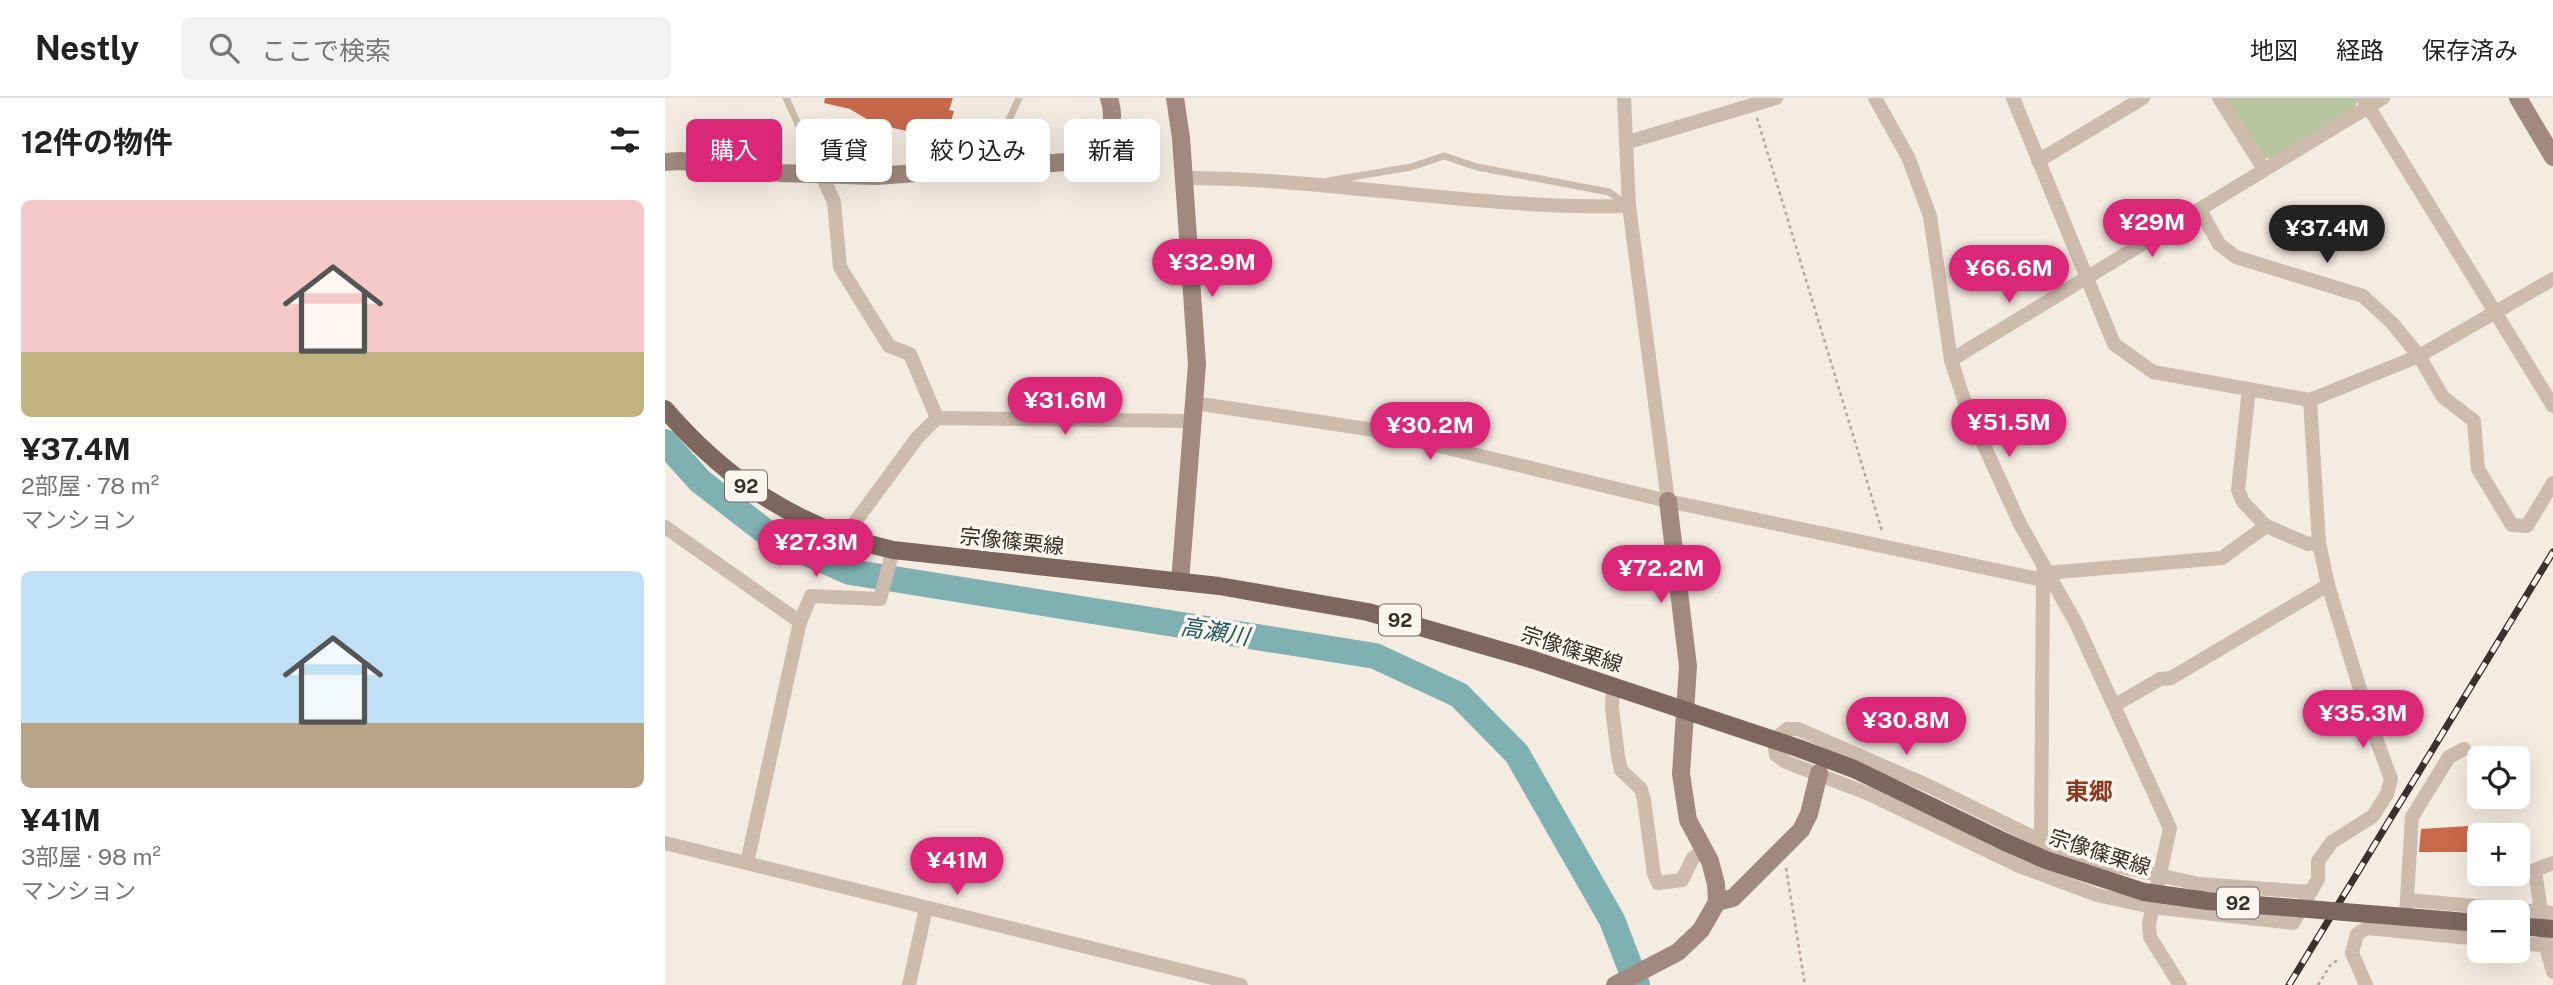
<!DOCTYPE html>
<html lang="ja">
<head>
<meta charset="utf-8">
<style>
  :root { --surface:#fff; --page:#f2f2f2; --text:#222; --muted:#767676; --line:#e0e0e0; --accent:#db2777 }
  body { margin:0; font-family:"Public Sans","Noto Sans JP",sans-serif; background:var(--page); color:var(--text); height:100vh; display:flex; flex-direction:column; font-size:26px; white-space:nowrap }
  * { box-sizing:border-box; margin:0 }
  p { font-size:23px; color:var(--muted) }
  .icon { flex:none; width:38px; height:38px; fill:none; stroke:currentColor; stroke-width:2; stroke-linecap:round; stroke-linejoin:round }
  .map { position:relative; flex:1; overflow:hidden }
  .side { display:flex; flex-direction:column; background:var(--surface); width:665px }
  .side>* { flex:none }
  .top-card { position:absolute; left:21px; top:21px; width:665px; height:63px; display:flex; gap:14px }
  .tools { position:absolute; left:1802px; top:648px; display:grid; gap:14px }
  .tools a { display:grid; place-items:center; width:63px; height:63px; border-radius:10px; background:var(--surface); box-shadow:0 7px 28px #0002; font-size:35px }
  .price { position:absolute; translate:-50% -60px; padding:0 16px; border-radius:24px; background:var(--accent); color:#fff; font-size:23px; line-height:46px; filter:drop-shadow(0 2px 4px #0008) }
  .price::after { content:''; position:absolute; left:50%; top:42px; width:21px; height:16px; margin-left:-10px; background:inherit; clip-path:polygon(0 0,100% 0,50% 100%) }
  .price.active { background:#222; color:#fff }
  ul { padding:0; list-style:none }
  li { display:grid; align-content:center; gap:14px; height:371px; padding:0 21px }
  li span { display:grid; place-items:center; height:217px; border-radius:10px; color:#555 }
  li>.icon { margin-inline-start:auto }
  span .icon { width:126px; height:126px; fill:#fffc; stroke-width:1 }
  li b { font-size:30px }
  h2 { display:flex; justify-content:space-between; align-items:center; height:84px; padding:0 21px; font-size:30px }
  .chip { padding:0 24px; border-radius:10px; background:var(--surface); box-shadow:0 7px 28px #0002; font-size:24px; line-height:63px }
  .chip.active { background:var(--accent); color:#fff }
  header { display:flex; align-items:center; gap:42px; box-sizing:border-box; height:98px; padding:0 35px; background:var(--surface); border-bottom:2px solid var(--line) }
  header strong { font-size:33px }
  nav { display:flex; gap:38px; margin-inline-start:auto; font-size:24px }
  .search { width:490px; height:63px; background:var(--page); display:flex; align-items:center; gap:18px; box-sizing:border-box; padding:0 24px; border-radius:10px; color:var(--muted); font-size:26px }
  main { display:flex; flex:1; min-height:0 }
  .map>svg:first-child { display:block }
  .green { fill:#b8c4a0 }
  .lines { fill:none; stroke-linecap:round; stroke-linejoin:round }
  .river { stroke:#7fb0b2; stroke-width:26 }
  .building { fill:#c8694b }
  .path { stroke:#b9a596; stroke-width:2.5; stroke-dasharray:3.5 3.5; stroke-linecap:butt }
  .lane { stroke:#cdbbac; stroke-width:7 }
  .street { stroke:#cdbbac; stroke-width:14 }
  .secondary { stroke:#a18a7d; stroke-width:18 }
  .primary { stroke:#7d675c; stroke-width:18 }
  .rail-casing { stroke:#3b302b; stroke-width:7 }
  .rail { stroke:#fbf5ee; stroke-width:4.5; stroke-dasharray:13; stroke-linecap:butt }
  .primary-bridge { stroke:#7d675c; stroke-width:18 }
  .labels { text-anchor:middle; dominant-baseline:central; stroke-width:7; stroke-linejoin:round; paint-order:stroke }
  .shield { fill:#fbf5ee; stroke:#756b66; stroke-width:2 }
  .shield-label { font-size:19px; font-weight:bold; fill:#3b302b }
  .street-label { font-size:21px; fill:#3b302b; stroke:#fbf5ee }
  .water-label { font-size:23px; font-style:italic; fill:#1f5a5e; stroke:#fbf5ee }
  .quarter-label { font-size:24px; font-weight:bold; fill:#8c3b22; stroke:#fbf5ee }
</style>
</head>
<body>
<header>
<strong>Nestly</strong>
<div class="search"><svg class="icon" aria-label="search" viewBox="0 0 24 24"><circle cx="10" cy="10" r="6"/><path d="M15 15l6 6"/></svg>ここで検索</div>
<nav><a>地図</a><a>経路</a><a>保存済み</a></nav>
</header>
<main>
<section class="side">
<h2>12件の物件<svg class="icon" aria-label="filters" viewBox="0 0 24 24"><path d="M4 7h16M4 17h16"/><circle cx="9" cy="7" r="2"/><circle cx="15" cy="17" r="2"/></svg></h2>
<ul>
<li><span style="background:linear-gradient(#f6c9c9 70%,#c2b280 0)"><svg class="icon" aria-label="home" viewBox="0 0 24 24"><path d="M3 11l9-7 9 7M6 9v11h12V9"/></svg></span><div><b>¥37.4M</b><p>2部屋 · 78 m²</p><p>マンション</p></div></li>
<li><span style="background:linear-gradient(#bfe0f5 70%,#b9a48a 0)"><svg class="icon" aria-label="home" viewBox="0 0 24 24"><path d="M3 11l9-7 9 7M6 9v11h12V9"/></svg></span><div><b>¥41M</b><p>3部屋 · 98 m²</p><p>マンション</p></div></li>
</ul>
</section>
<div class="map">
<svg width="1888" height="887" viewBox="0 0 1888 887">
  <rect width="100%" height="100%" fill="#f4ebe1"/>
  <path class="green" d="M1561,0H1692L1693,1L1690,10L1605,61L1597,59Z"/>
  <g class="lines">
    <path class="river" d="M0,344L35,383L110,441L185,474L710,558L794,597L852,656L947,822L972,887"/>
  </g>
  <g class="building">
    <path d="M160,0H288L284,12L289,13L283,33L279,31L274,40L210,26L185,11L159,5Z"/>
    <path d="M1803,728V754H1754L1756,731Z"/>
  </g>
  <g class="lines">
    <g class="path">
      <path d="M1092,20L1217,433"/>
      <path d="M1121,770L1140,887"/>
      <path d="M1653,887L1666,866L1675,861"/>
    </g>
    <g class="lane">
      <path d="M121,0L155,74"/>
      <path d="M322,69L354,0"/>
      <path d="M663,83L746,69L779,58L812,69L944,94L962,107"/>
    </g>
    <g class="street">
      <path d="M959,0L964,108L1003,403"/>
      <path d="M1210,0L1243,59L1265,118L1286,262L1301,308L1355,426L1411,525L1505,730L1484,826L1485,839L1515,887"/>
      <path d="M1348,0L1449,246L1488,274L1645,302L1754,258L1888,181"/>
      <path d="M1554,0L1599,71"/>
      <path d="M1698,0L1888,308"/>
      <path d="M963,44L1111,0"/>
      <path d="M1373,63L1478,0"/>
      <path d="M157,78L169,104L175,169L224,248L245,256L272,320"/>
      <path d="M519,80C667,80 815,112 964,108"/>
      <path d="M1535,112L1554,146L1571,159L1698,198L1727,225L1754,258L1778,299L1809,323L1813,371L1847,427L1862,428L1888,385"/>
      <path d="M1286,262L1718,0"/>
      <path d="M1584,291L1573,392L1578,404L1601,428"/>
      <path d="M529,305L703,331L1003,403L1378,482"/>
      <path d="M0,429L135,524"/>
      <path d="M179,439L252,340L272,320L528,323"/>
      <path d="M1381,475L1557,460L1601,428L1643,446L1654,445"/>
      <path d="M948,588L947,610L953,658L956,672L976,691L979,702L989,776L993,785L1017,782L1028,760L1039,752"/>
      <path d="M1450,607L1495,581L1506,580L1663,487"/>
      <path d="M1376,743L1378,475"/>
      <path d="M0,745L576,887"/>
      <path d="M82,765L135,524L146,498L215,501L228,452"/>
      <path d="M1888,765L1870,772L1881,848L1888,874"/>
      <path d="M1645,794L1535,786L1427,763L1376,743L1264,688L1133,631H1122L1109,642L1111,657L1121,664L1204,696L1354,768L1432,797L1487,809L1628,825L1653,781V763L1667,744L1708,718L1722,696L1726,681L1706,627L1663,487L1654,445L1645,302"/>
      <path d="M1743,802L1888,815"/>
      <path d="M1740,833L1747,719L1784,659L1799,651"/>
      <path d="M1853,845L1887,848"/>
      <path d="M244,887L261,810"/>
      <path d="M1701,887L1687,855L1692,836L1702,830L1815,841"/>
    </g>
    <g class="secondary">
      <path d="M510,0L516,40L532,266L515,484"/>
      <path d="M1853,0L1888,59"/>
      <path d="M0,64L15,63L116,75L211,78L401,64C435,57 455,35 444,0"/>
      <path d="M1052,804L1068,800L1136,732L1144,716L1154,675"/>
      <path d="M950,887L1013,854L1036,832L1052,804L1051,786L1045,763L1023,722L1016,676L1023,568L1003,403"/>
    </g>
    <path class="primary" d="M0,311C62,383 135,431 228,452L554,488L703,514L869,562L1133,650L1189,671L1340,744"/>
    <defs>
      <path id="rail" d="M1624,887L1888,454"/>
    </defs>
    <use href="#rail" class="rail-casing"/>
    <use href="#rail" class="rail"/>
    <g class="primary-bridge">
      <path d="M1340,744L1381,762L1479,794L1543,803L1815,825"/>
      <path d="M1853,828L1888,831"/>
    </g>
  </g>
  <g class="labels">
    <g class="shield">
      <rect x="60" y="372.5" width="42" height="31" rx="5"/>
      <rect x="714" y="506.5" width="42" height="31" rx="5"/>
      <rect x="1552" y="789.5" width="42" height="31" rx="5"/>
    </g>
    <g class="shield-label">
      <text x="81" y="388">92</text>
      <text x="735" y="522">92</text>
      <text x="1573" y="805">92</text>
    </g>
    <g class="street-label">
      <text transform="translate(347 443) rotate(6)">宗像篠栗線</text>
      <text transform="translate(907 551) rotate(18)">宗像篠栗線</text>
      <text transform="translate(1435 754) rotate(18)">宗像篠栗線</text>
    </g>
    <g class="water-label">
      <text transform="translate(550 533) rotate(9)">高瀬川</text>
    </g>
    <g class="quarter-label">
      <text x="1424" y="693">東郷</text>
    </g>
  </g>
</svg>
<div class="tools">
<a><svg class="icon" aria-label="locate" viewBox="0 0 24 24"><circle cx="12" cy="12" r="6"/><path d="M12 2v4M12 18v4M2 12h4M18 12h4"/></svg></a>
<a>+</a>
<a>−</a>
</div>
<b class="price" style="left:1487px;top:161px">¥29M</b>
<b class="price active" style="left:1662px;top:167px">¥37.4M</b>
<b class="price" style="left:547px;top:201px">¥32.9M</b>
<b class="price" style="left:1344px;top:207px">¥66.6M</b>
<b class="price" style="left:400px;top:339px">¥31.6M</b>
<b class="price" style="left:1344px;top:361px">¥51.5M</b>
<b class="price" style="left:765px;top:364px">¥30.2M</b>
<b class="price" style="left:151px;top:481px">¥27.3M</b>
<b class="price" style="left:996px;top:507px">¥72.2M</b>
<b class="price" style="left:1698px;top:652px">¥35.3M</b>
<b class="price" style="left:1241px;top:659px">¥30.8M</b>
<b class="price" style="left:292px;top:799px">¥41M</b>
<div class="top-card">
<a class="chip active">購入</a>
<a class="chip">賃貸</a>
<a class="chip">絞り込み</a>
<a class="chip">新着</a>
</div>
</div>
</main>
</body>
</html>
